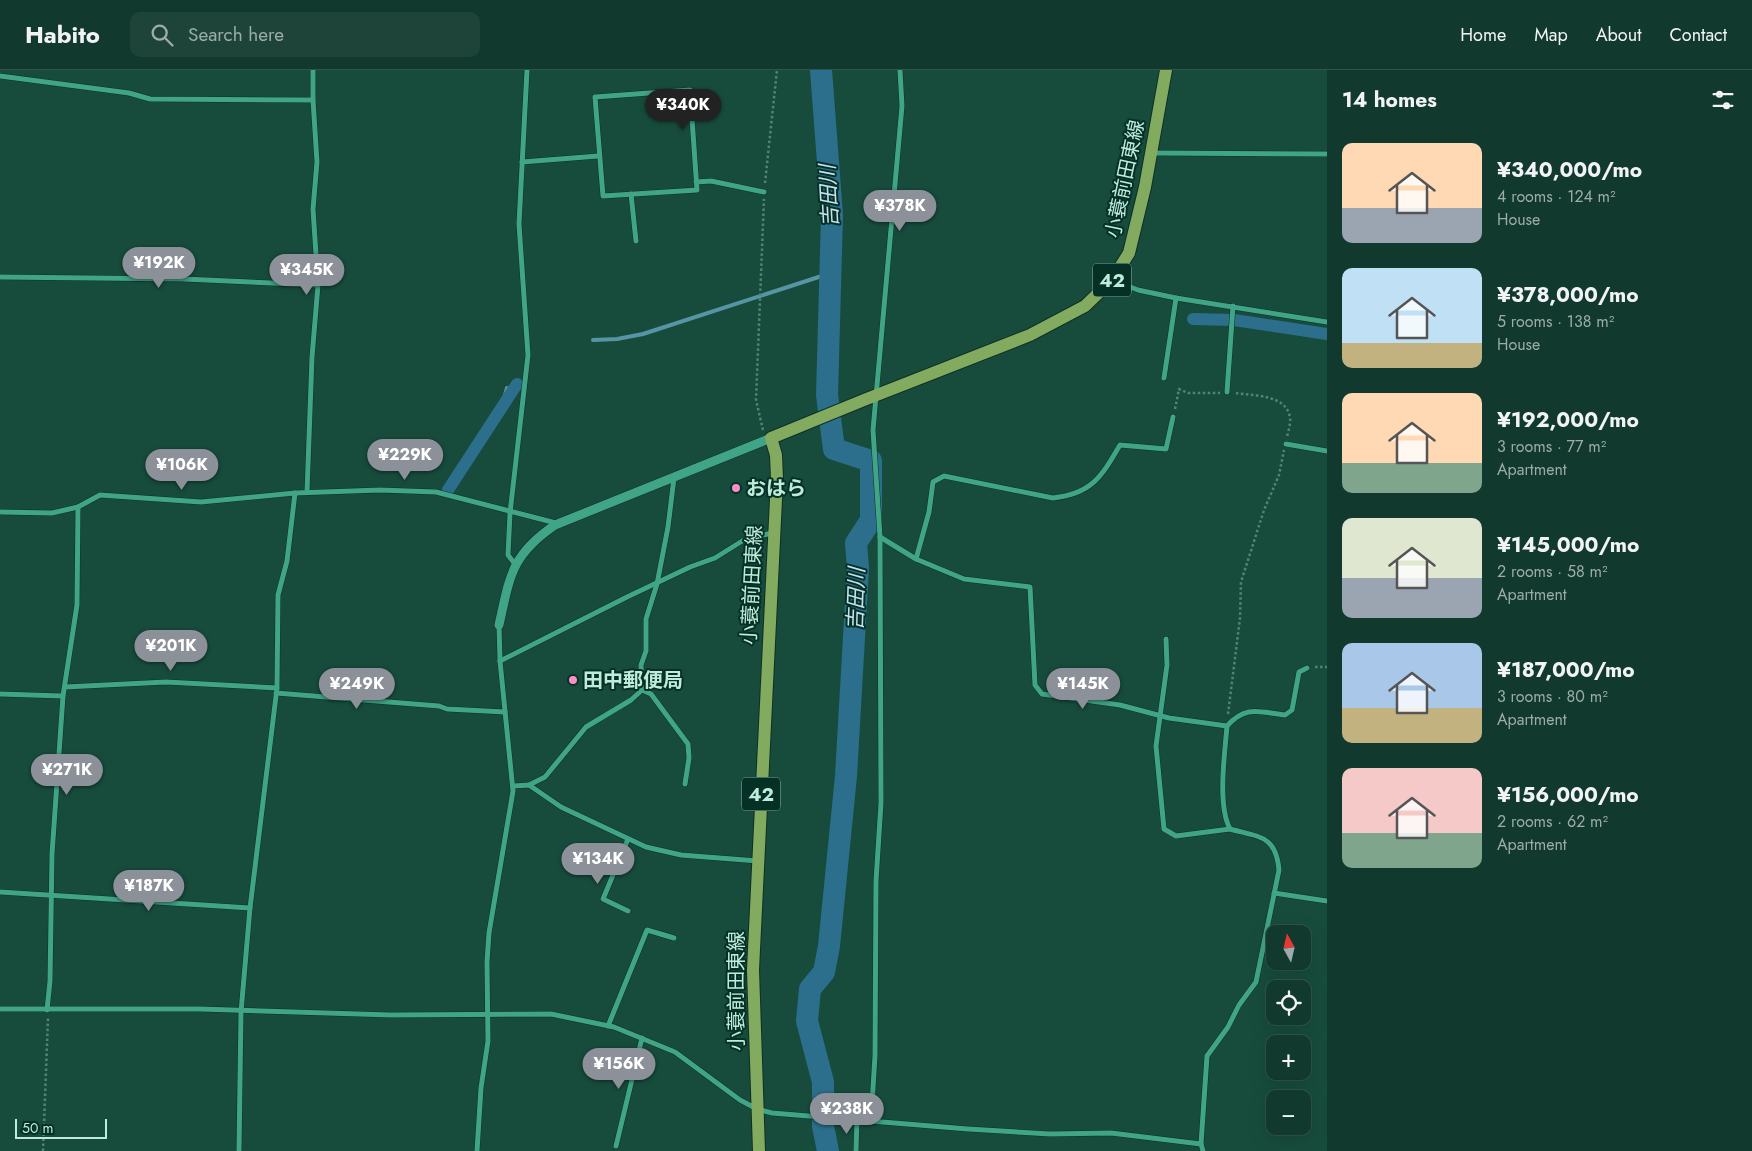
<!DOCTYPE html>
<html lang="en">
<head>
<meta charset="utf-8">
<style>
  :root { --surface:#11392e; --page:#1e443a; --text:#f1f3f6; --muted:#9cacaa; --line:#30534a; --accent:#8c9099 }
  body { margin:0; font-family:Jost,"Noto Sans JP",sans-serif; background:var(--page); color:var(--text); height:100vh; display:flex; flex-direction:column; font-size:19px; white-space:nowrap }
  * { box-sizing:border-box; margin:0 }
  p { font-size:16px; color:var(--muted) }
  .icon { flex:none; width:28px; height:28px; fill:none; stroke:currentColor; stroke-width:2; stroke-linecap:round; stroke-linejoin:round }
  .map { position:relative; flex:1; overflow:hidden }
  .panel { display:flex; flex-direction:column; background:var(--surface); width:425px }
  .panel>* { flex:none }
  .needle { width:32px; rotate:352deg }
  .fabs { position:absolute; left:1266px; top:855px; display:grid; gap:10px }
  .fabs a { display:grid; place-items:center; width:45px; height:45px; border-radius:10px; background:var(--surface); box-shadow:0 5px 20px #0002,0 0 0 1px var(--line); font-size:25px }
  .scale { position:absolute; left:15px; bottom:12px; width:92px; box-sizing:border-box; padding-left:5px; border:2px solid #beebda; border-top:0; font-size:14px; line-height:18px; white-space:nowrap; color:#beebda; -webkit-text-stroke:4px #043025; paint-order:stroke }
  .price { position:absolute; translate:-50% -42px; padding:0 11px; border-radius:18px; background:var(--accent); color:#fff; font-size:16px; line-height:32px; filter:drop-shadow(0 1px 2px #0008) }
  .price::after { content:''; position:absolute; left:50%; top:30px; width:15px; height:11px; margin-left:-8px; background:inherit; clip-path:polygon(0 0,100% 0,50% 100%) }
  .price.current { background:#222; color:#fff }
  ul { padding:0; list-style:none }
  li { display:flex; align-items:center; gap:15px; height:125px; padding:0 15px }
  li span { display:grid; place-items:center; flex:none; width:140px; height:100px; border-radius:10px; color:#555 }
  li>.icon { margin-inline-start:auto }
  span .icon { width:60px; height:60px; fill:#fffc; stroke-width:1 }
  li b { font-size:21px }
  h2 { display:flex; justify-content:space-between; align-items:center; height:60px; padding:0 15px; font-size:21px }
  header { display:flex; align-items:center; gap:30px; box-sizing:border-box; height:70px; padding:0 25px; background:var(--surface); border-bottom:1px solid var(--line) }
  header strong { font-size:24px }
  nav { display:flex; gap:28px; margin-inline-start:auto; font-size:18px }
  .search { width:350px; height:45px; background:var(--page); display:flex; align-items:center; gap:12px; box-sizing:border-box; padding:0 18px; border-radius:10px; color:var(--muted); font-size:19px }
  main { display:flex; flex:1; min-height:0 }
  .map>svg:first-child { display:block }
  .lines { fill:none; stroke-linecap:round; stroke-linejoin:round }
  .stream { stroke:#5794a4; stroke-width:4 }
  .canal { stroke:#2b6f8d; stroke-width:12 }
  .river { stroke:#2b6f8d; stroke-width:22 }
  .minor-casing { stroke:#102f25; stroke-width:6 }
  .tertiary-casing { stroke:#102f25; stroke-width:10 }
  .primary-casing { stroke:#102f25; stroke-width:14 }
  .path { stroke:#528474; stroke-width:2.5; stroke-dasharray:2.5 2.5; stroke-linecap:butt }
  .minor { stroke:#40a486; stroke-width:5 }
  .tertiary { stroke:#40a486; stroke-width:9 }
  .primary { stroke:#82ab60; stroke-width:12 }
  .poi-dot { fill:#fb8fc4; stroke:#043025; stroke-width:2 }
  .labels { text-anchor:middle; dominant-baseline:central; stroke-width:4; stroke-linejoin:round; paint-order:stroke }
  .shield { fill:#043025; stroke:#86b3a4; stroke-width:1 }
  .shield-label { font-size:19px; font-weight:bold; fill:#beebda }
  .street-label { font-size:20px; fill:#beebda; stroke:#043025 }
  .poi-label { font-size:20px; font-weight:bold; fill:#beebda; stroke:#043025; text-anchor:start }
  .water-label { font-size:21px; font-style:italic; fill:#c6e0ed; stroke:#043025 }
</style>
</head>
<body>
<header>
<strong>Habito</strong>
<div class="search"><svg class="icon" aria-label="search" viewBox="0 0 24 24"><circle cx="10" cy="10" r="6"/><path d="M15 15l6 6"/></svg>Search here</div>
<nav><a>Home</a><a>Map</a><a>About</a><a>Contact</a></nav>
</header>
<main>
<div class="map">
<svg width="1327" height="1081" viewBox="0 0 1327 1081">
  <rect width="100%" height="100%" fill="#174c3d"/>
  <g class="lines">
    <g class="stream">
      <path d="M593,270L617,269L643,264L831,203"/>
      <path d="M501,339L507,318"/>
    </g>
    <g class="canal">
      <path d="M1193,249L1234,250L1327,264"/>
      <path d="M448,420L517,314"/>
    </g>
    <path class="river" d="M821,0L832,145L827,325L834,379L871,391V450L856,473L858,498L846,706L829,876L824,902L810,919L807,951L823,1012V1056L828,1081"/>
    <defs>
      <g id="minor">
        <path d="M0,6L129,23L150,29L313,30"/>
        <path d="M690,20L697,120L603,126L595,27Z"/>
        <path d="M1153,83L1327,84"/>
        <path d="M522,92L598,86"/>
        <path d="M696,112L711,111L764,122"/>
        <path d="M631,124L636,171"/>
        <path d="M0,207L184,209L318,215"/>
        <path d="M1113,210L1138,220L1176,228L1327,252"/>
        <path d="M1164,308L1176,228"/>
        <path d="M1227,322L1233,236"/>
        <path d="M1286,374L1327,381"/>
        <path d="M307,422L312,287L318,215L313,139L317,92L313,30V0"/>
        <path d="M0,442L52,443L78,437L100,425L201,432L295,423L380,420L436,422L556,453"/>
        <path d="M880,467L916,489L964,509L1030,517L1035,615L1042,624L1120,635L1169,648L1227,656C1246,635 1259,642 1285,645L1292,640L1299,602L1307,598"/>
        <path d="M916,489L929,442L933,412L944,406L1053,428C1092,424 1102,406 1120,375L1166,379L1173,347"/>
        <path d="M515,494L508,485L510,443L528,285L519,154L527,0"/>
        <path d="M1166,569L1167,595L1156,676L1164,759L1176,766L1230,759"/>
        <path d="M500,591L627,527L690,497L715,488L747,468L773,463"/>
        <path d="M65,617L166,612L277,618"/>
        <path d="M642,620L651,624L688,674L689,688L685,714"/>
        <path d="M276,623L439,636L447,639L505,642"/>
        <path d="M0,624L63,626"/>
        <path d="M529,715L545,707L586,657L631,630L642,620L641,595L646,581V549L657,514L668,457L674,408"/>
        <path d="M513,716L529,715L561,737L646,777L681,785L758,791"/>
        <path d="M628,769L603,829L628,841"/>
        <path d="M0,822L250,838"/>
        <path d="M1274,823L1327,831"/>
        <path d="M0,939H200L391,945L551,944L614,957L675,982L740,1030L757,1039L772,1043L968,1059L1050,1064L1111,1063L1201,1074L1203,1081"/>
        <path d="M47,940L50,911L52,784L63,626L77,535L78,437"/>
        <path d="M608,956L647,860L674,868"/>
        <path d="M871,1050L875,986L876,811L881,733L880,467L873,360L902,36L900,0"/>
        <path d="M1201,1074L1207,986L1228,957L1239,935L1256,912L1279,800C1276,765 1259,767 1230,759C1217,735 1225,682 1227,656"/>
        <path d="M616,1076L642,968"/>
        <path d="M239,1081L241,942L250,838L277,618L278,525L287,491L295,423"/>
        <path d="M477,1081L481,1018L488,971L487,892L489,863L513,721L500,591L499,555"/>
        <path d="M856,1081L857,1049"/>
      </g>
      <path id="tertiary" d="M499,555C510,506 511,485 555,455L771,368"/>
      <path id="primary" d="M759,1081L753,900L777,409L776,385L771,368L864,330L1030,265L1085,236L1112,210L1129,183L1145,117L1166,0"/>
    </defs>
    <use href="#minor" class="minor-casing"/>
    <use href="#tertiary" class="tertiary-casing"/>
    <use href="#primary" class="primary-casing"/>
    <g class="path">
      <path d="M765,113L777,0"/>
      <path d="M1236,323C1253,326 1287,324 1290,348C1291,353 1288,362 1287,367"/>
      <path d="M1175,339L1179,319L1188,323H1220"/>
      <path d="M763,360L756,330L764,129"/>
      <path d="M1315,597H1327"/>
      <path d="M1228,644L1240,548L1241,512L1264,440L1279,405L1284,380"/>
      <path d="M43,1081L48,948"/>
    </g>
    <use href="#minor" class="minor"/>
    <use href="#tertiary" class="tertiary"/>
    <use href="#primary" class="primary"/>
  </g>
  <g class="poi-dot">
    <circle cx="736" cy="418" r="5"/>
    <circle cx="573" cy="610" r="5"/>
  </g>
  <g class="labels">
    <g class="shield">
      <rect x="1093" y="193.5" width="38" height="33" rx="4"/>
      <rect x="742" y="707.5" width="38" height="33" rx="4"/>
    </g>
    <g class="shield-label">
      <text x="1112" y="210">42</text>
      <text x="761" y="724">42</text>
    </g>
    <g class="street-label">
      <text transform="translate(1125 109) rotate(-78)">小蓑前田東線</text>
      <text transform="translate(752 515) rotate(-87)">小蓑前田東線</text>
      <text transform="translate(736 921) rotate(-90)">小蓑前田東線</text>
    </g>
    <g class="poi-label">
      <text x="746" y="418">おはら</text>
      <text x="583" y="610">田中郵便局</text>
    </g>
    <g class="water-label">
      <text transform="translate(829 126) rotate(-93)">吉田川</text>
      <text transform="translate(856 529) rotate(-88)">吉田川</text>
    </g>
  </g>
</svg>
<div class="fabs">
<a><svg class="needle" viewBox="-14 -14 28 28"><path d="M0-13l5 13h-10z" fill="#e53935"/><path d="M0 13l5-13h-10z" fill="#9cacaa"/></svg></a>
<a><svg class="icon" aria-label="locate" viewBox="0 0 24 24"><circle cx="12" cy="12" r="6"/><path d="M12 2v4M12 18v4M2 12h4M18 12h4"/></svg></a>
<a>+</a>
<a>−</a>
</div>
<div class="scale">50 m</div>
<b class="price current" style="left:683px;top:61px">¥340K</b>
<b class="price" style="left:900px;top:162px">¥378K</b>
<b class="price" style="left:159px;top:219px">¥192K</b>
<b class="price" style="left:307px;top:226px">¥345K</b>
<b class="price" style="left:405px;top:411px">¥229K</b>
<b class="price" style="left:182px;top:421px">¥106K</b>
<b class="price" style="left:171px;top:602px">¥201K</b>
<b class="price" style="left:357px;top:640px">¥249K</b>
<b class="price" style="left:1083px;top:640px">¥145K</b>
<b class="price" style="left:67px;top:726px">¥271K</b>
<b class="price" style="left:598px;top:815px">¥134K</b>
<b class="price" style="left:149px;top:842px">¥187K</b>
<b class="price" style="left:619px;top:1020px">¥156K</b>
<b class="price" style="left:847px;top:1065px">¥238K</b>
</div>
<section class="panel">
<h2>14 homes<svg class="icon" aria-label="filters" viewBox="0 0 24 24"><path d="M4 7h16M4 17h16"/><circle cx="9" cy="7" r="2"/><circle cx="15" cy="17" r="2"/></svg></h2>
<ul>
<li><span style="background:linear-gradient(#ffd9b3 65%,#9aa5b1 0)"><svg class="icon" aria-label="home" viewBox="0 0 24 24"><path d="M3 11l9-7 9 7M6 9v11h12V9"/></svg></span><div><b>¥340,000/mo</b><p>4 rooms · 124 m²</p><p>House</p></div></li>
<li><span style="background:linear-gradient(#bfe0f5 75%,#c2b280 0)"><svg class="icon" aria-label="home" viewBox="0 0 24 24"><path d="M3 11l9-7 9 7M6 9v11h12V9"/></svg></span><div><b>¥378,000/mo</b><p>5 rooms · 138 m²</p><p>House</p></div></li>
<li><span style="background:linear-gradient(#ffd9b3 70%,#7fa58c 0)"><svg class="icon" aria-label="home" viewBox="0 0 24 24"><path d="M3 11l9-7 9 7M6 9v11h12V9"/></svg></span><div><b>¥192,000/mo</b><p>3 rooms · 77 m²</p><p>Apartment</p></div></li>
<li><span style="background:linear-gradient(#dfe7d0 60%,#9aa5b1 0)"><svg class="icon" aria-label="home" viewBox="0 0 24 24"><path d="M3 11l9-7 9 7M6 9v11h12V9"/></svg></span><div><b>¥145,000/mo</b><p>2 rooms · 58 m²</p><p>Apartment</p></div></li>
<li><span style="background:linear-gradient(#a9c7e8 65%,#c2b280 0)"><svg class="icon" aria-label="home" viewBox="0 0 24 24"><path d="M3 11l9-7 9 7M6 9v11h12V9"/></svg></span><div><b>¥187,000/mo</b><p>3 rooms · 80 m²</p><p>Apartment</p></div></li>
<li><span style="background:linear-gradient(#f6c9c9 65%,#7fa58c 0)"><svg class="icon" aria-label="home" viewBox="0 0 24 24"><path d="M3 11l9-7 9 7M6 9v11h12V9"/></svg></span><div><b>¥156,000/mo</b><p>2 rooms · 62 m²</p><p>Apartment</p></div></li>
</ul>
</section>
</main>
</body>
</html>
